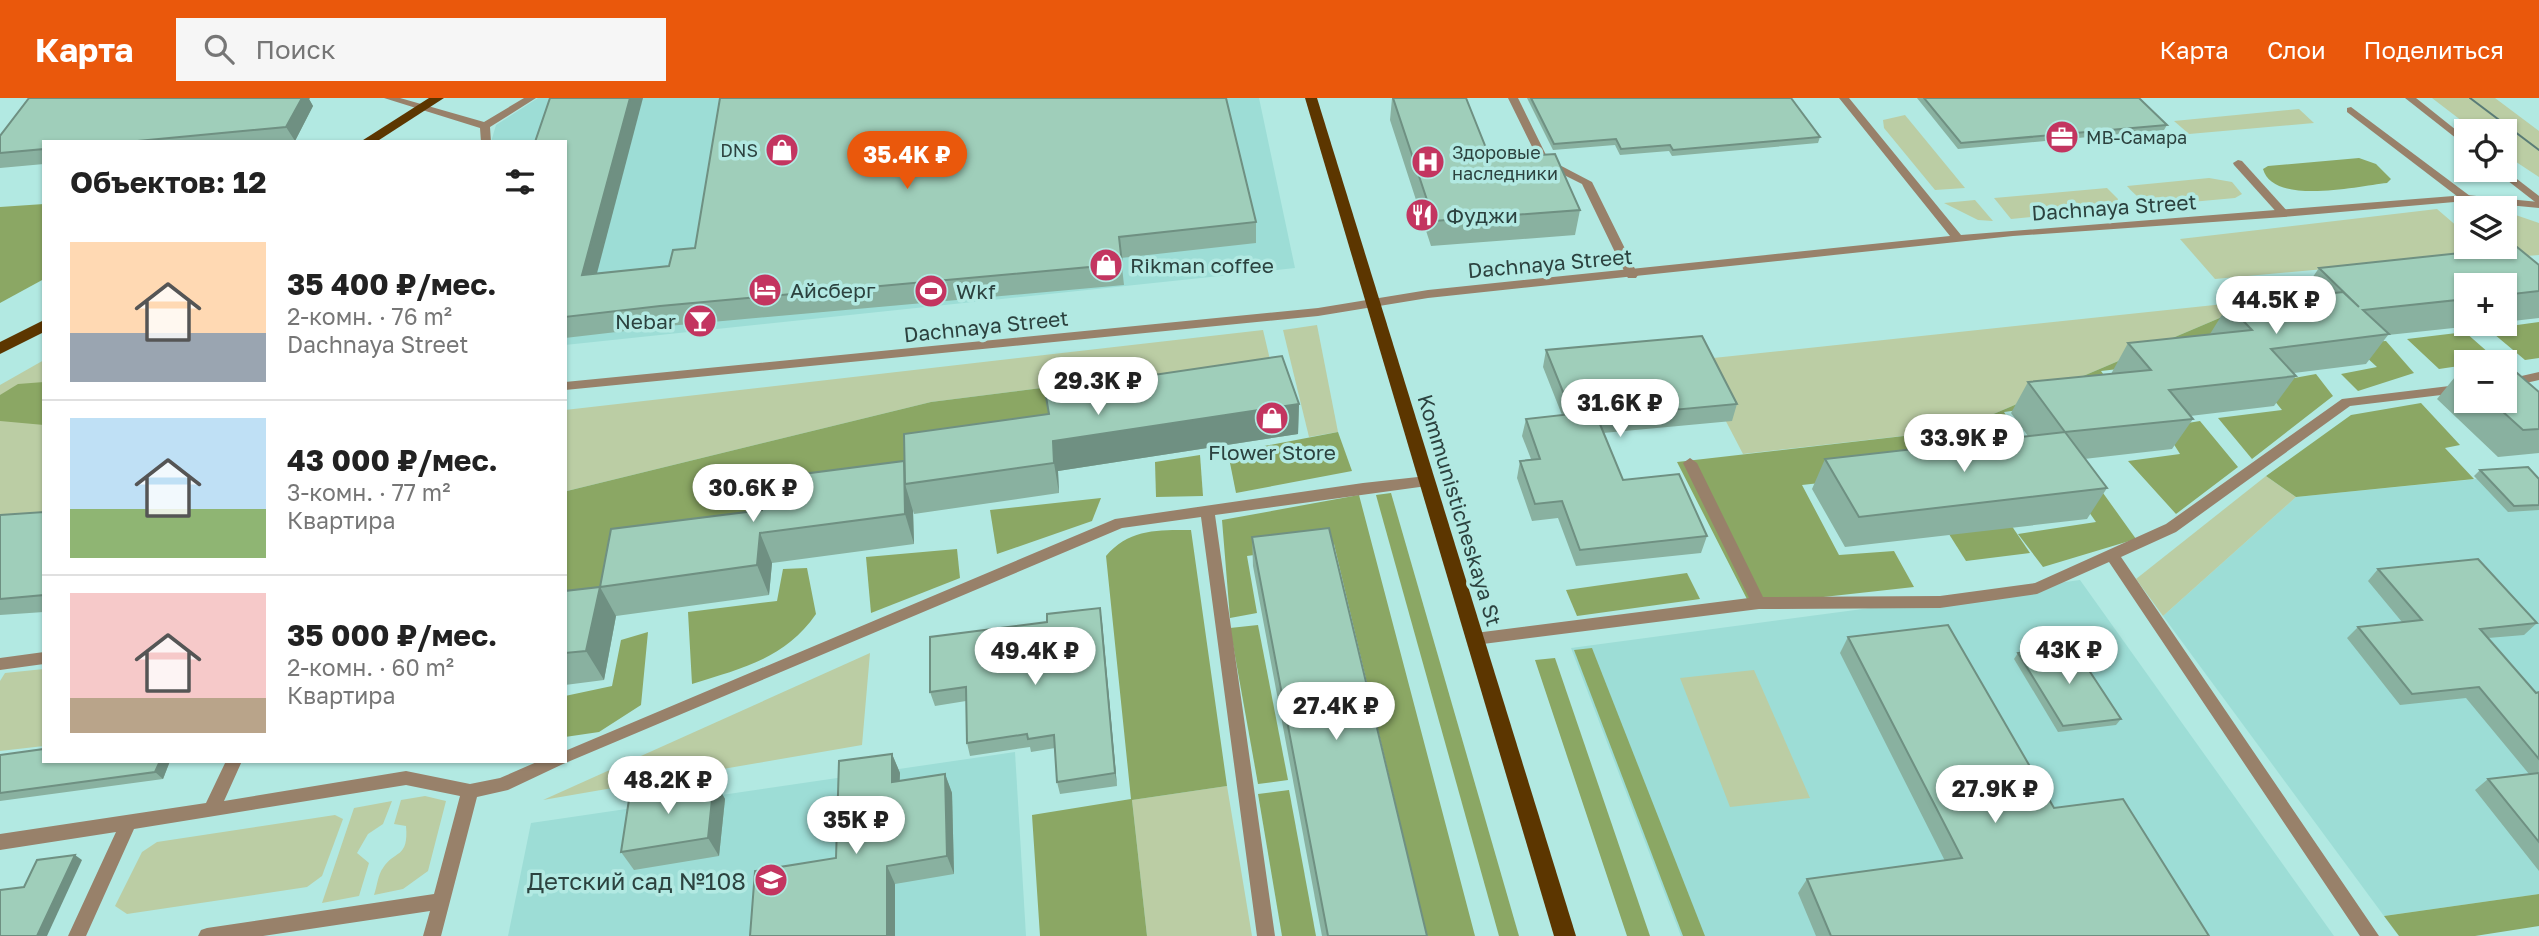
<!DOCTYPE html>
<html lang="ru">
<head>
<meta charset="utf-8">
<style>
  :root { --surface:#fff; --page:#f6f6f6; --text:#222; --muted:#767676; --line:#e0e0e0; --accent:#ea580c }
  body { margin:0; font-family:"Golos Text",sans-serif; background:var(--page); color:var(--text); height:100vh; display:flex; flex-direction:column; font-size:26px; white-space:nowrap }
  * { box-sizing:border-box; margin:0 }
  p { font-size:23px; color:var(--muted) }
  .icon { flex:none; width:38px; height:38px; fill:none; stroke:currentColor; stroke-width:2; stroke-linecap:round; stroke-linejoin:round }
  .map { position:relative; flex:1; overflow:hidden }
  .sheet { position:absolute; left:42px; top:42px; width:525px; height:623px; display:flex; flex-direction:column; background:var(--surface); border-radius:0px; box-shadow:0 2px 5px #0004 }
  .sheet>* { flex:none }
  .fabs { position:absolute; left:2454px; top:21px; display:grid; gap:14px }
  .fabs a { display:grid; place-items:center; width:63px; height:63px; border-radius:0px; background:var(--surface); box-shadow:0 2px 5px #0004; font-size:35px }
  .price { position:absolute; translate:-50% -60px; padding:0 16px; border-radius:24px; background:#fff; color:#222; font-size:23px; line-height:46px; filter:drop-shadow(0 2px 4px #0008) }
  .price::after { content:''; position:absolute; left:50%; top:42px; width:21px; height:16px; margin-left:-10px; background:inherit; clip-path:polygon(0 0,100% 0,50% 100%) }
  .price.active { background:var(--accent); color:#fff }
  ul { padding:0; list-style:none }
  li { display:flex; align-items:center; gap:21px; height:175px; padding:0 28px }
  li+li { border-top:2px solid var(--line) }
  li span { display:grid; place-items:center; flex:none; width:196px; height:140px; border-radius:0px; color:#555 }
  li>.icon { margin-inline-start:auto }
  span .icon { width:84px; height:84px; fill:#fffc; stroke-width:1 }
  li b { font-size:30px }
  h2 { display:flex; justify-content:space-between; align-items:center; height:84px; padding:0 28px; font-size:30px }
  header { display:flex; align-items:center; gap:42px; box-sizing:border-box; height:98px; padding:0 35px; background:var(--accent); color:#fff }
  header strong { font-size:33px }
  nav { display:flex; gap:38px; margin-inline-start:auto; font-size:24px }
  .search { width:490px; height:63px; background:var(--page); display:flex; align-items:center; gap:18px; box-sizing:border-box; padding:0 24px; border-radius:0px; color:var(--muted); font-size:26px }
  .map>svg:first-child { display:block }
  .built { fill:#9dddd6 }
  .green { fill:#bbcda4 }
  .forest { fill:#8ba764 }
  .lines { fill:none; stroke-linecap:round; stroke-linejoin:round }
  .service { fill:#98816a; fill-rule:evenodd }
  .minor { fill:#98816a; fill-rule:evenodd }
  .tertiary { fill:#98816a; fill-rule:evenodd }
  .primary { fill:#5c3600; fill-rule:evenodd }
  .tram { stroke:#5a7c77; stroke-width:2 }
  .wall { fill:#89b1a0 }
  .shaded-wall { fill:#6f9082 }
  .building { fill:#9fceba; stroke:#6f9082; stroke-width:2 }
  .labels { text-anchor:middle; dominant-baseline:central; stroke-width:7; stroke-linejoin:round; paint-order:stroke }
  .far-poi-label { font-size:18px; fill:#2c423f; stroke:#b2e9e2; text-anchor:start }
  .street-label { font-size:21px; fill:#2c423f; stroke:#b2e9e2 }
  .poi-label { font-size:21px; fill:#2c423f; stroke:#b2e9e2; text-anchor:start }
  .near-poi-label { font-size:24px; fill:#2c423f; stroke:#b2e9e2; text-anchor:end }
</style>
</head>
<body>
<header>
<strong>Карта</strong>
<div class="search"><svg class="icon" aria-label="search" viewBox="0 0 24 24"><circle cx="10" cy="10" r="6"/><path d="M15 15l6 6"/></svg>Поиск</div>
<nav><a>Карта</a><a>Слои</a><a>Поделиться</a></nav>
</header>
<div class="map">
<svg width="2539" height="838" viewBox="0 0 2539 838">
  <rect width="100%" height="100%" fill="#b2e9e2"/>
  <g class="built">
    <path d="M538,0H1259L1295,170L565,247V44H491L496,27Z"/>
    <path d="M2527,376L2539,387V796L2384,818L2163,518L2296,399Z"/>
    <path d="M2080,482L2334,838H1681L1571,550Z"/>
    <path d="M1015,654L1026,838H508L531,725Z"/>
  </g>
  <g class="green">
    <path d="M2432,0H2495L2539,33V79L2504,56V33H2475Z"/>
    <path d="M2299,11L2314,25L2189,36L2174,23Z"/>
    <path d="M1905,17L1965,90L1935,92L1884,30L1883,22Z"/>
    <path d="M2209,80L2232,84L2242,96L2235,100L2158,107C2143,105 2137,99 2127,88Z"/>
    <path d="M2107,90L2118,101L2115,109L2105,112L2011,121L1994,100Z"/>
    <path d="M1975,102L1993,123L1978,122L1944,105Z"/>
    <path d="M2437,111L2466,136V149H2481L2490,156L2215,181L2180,141Z"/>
    <path d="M2504,113L2539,125V157L2514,159L2501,149H2504Z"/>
    <path d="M2262,202L1956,332L1743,356L1694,262Z"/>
    <path d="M1317,227L1338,334L1309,339L1283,232Z"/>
    <path d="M1263,232L1275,283L1202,291L1150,276L931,304L567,393L565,312Z"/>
    <path d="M44,262V420L0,426V287Z"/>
    <path d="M2266,378L2296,399L2163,518L2136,481Z"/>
    <path d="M870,555L862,647L543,702Z"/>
    <path d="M44,571V648L0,653V583L5,575Z"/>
    <path d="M1754,572L1810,700L1730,709L1680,580Z"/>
    <path d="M1227,688L1252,838H1147L1132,702Z"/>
    <path d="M425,698L446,703L428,773L403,791L374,797C377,789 378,776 383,770C394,752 409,761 406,728L394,726L401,702Z"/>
    <path d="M392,703L383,726L368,736L357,755L369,765L359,798L322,805L354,710Z"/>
    <path d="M335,717L343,721L322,778L307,789L127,816L115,808L142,754L157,744Z"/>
  </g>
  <g class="forest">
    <path d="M2359,60L2376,66L2391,81L2387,85C2358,88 2273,108 2263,71L2268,68Z"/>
    <path d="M44,106V181L0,205V109Z"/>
    <path d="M2290,199L2310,222L2202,237L2222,259L2101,273L2119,299L2004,314L2034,361L1802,387L1839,457L1894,453L1914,489L1750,507L1677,364L1956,332L2262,202Z"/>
    <path d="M2539,224V260L2525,262L2488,231Z"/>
    <path d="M2465,234L2498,263L2466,264V267L2439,271L2407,241Z"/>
    <path d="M2386,243L2414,275L2358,293L2341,276L2377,269L2351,245Z"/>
    <path d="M1150,276L1202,291L907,383L768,434L606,512L565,517L567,393L931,304Z"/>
    <path d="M2316,276L2333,298L2252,361L2218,320L2282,312L2261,286Z"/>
    <path d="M44,284V327L0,323V297L18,286Z"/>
    <path d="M2421,305L2460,347L2445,350L2474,381L2296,399L2266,378L2351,317Z"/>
    <path d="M2200,323L2238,369L2176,416L2128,363L2180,356L2163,329Z"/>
    <path d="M1338,334L1352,373L1236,395L1228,355Z"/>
    <path d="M1200,357L1203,398L1156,399L1155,364Z"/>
    <path d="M2083,367L2136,441L2043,469L2018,436L2096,424L2058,370Z"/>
    <path d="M1391,395L1519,838H1499L1376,397Z"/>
    <path d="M1359,397L1475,838H1427L1334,446L1247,458L1257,515L1230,520L1222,422Z"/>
    <path d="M1101,400L1092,423L997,456L990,412Z"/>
    <path d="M2005,418L2030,455L1966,463L1942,425Z"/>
    <path d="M1191,432L1227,688L1132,702L1147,838H1040L1032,717L1131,701L1106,458C1129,431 1157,432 1191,432Z"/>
    <path d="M957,451L960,480L871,515L866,459Z"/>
    <path d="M807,470L816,516C785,561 742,570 692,586L688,514L777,503L783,471Z"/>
    <path d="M1687,475L1700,501L1577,518L1566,492Z"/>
    <path d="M1258,527L1288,682L1258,686L1230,530Z"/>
    <path d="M648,534L641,607L599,634L565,639V598L612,588L621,542Z"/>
    <path d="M1592,550L1705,838H1683L1574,552Z"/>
    <path d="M1555,560L1650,838H1627L1535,562Z"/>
    <path d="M1289,692L1316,838H1282L1258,696Z"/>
    <path d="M2539,796V828L2475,838H2399L2384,818Z"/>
  </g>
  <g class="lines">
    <g class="service">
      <path d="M384,0H400L484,24L524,0H536L490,29L491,44H481L480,30Z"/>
      <path d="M1508,0H1518L1548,61L1592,84L1638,177L1636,180H1628L1626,177L1582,86L1540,65Z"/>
      <path d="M2351,9L2470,98V102H2462L2347,14V10Z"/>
      <path d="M2238,62L2242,63L2288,114V118H2280L2234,67L2233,65Z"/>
      <path d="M2539,274V282L2504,290V282Z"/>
      <path d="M2466,286V294L2350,308L2176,434L2121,459L2379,838H2360L2109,464L2037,496L1940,510L1759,511L1475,547L1470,545L1467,541L1470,537L1475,535L1749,500L1683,365L1690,360L1697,365L1763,499L1940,498L2035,485L2166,426L2342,301Z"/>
      <path d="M1427,378L1434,383L1427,388L1215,417L1275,838H1257L1201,419L1122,430L563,666L508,692L477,699L441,838H423L430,813L263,838H198L201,832L207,830L434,796L460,698L406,687L134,731L86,838H68L116,734L0,752V736L206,705L226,663H242L224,703L406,673L470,686L500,680L539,663H565V653L1115,421L1363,385Z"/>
      <path d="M44,554V566L0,572V560Z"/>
    </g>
    <path class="minor" d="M1839,0H1849L1961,137L2466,97L2539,104V110L2466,103L2284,119L2013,138L1428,200L1318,218L565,292V284L1318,210L1428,192L1950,138Z"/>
    <g class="tertiary">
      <path d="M2405,0H2416L2466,40V48Z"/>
      <path d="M2504,71L2539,98V107L2494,72Z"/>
    </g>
    <g class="primary">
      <path d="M429,0H444L376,44H360Z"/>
      <path d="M1305,0H1317L1576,838H1554Z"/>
      <path d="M44,222V234L0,256V244Z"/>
    </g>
    <path class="tram" d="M2470,0L2539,52"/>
  </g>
  <g class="wall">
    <path d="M310,0L309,1L313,8L295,43L44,44V66L0,70V38Z"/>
    <path d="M1392,0H1466L1490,60L1580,112L1575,137L1431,148L1390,22Z"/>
    <path d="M1527,0H1791L1820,39L1818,45L1672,58L1669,53L1620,57L1615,47L1553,52Z"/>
    <path d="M1917,0H2139L2167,27L2164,32L1958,51Z"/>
    <path d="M565,44L597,176L1256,124V145L1121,160L1124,187L668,228L565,240Z"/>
    <path d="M2539,167V220L2504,224V187H2466V226H2491L2388,237L2366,266L2294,275L2296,278L2274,308L2190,318L2193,321L2172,351L2084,361L2107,390L2087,421L1845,449L1812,391L1825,361L2028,338L2011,315L2028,284L2111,276L2128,245L2210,236L2228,207L2299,199L2319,170Z"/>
    <path d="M1546,252L1737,306L1732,323L1603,335L1623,382L1707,438L1701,455L1576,468L1558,420L1532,423L1517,380L1520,363L1531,361L1522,338L1526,321L1562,317L1543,269Z"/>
    <path d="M2466,273V303H2504L2539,294V355L2498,359L2437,301L2459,274Z"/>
    <path d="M1299,306L1298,336L1058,373L1059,395L914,416L913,413L914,446L772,465L769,497L616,518L604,582L565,587V493L600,489L762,412L904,363Z"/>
    <path d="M2480,372L2539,381V412L2508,414L2474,378Z"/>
    <path d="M44,414V514L0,517V417Z"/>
    <path d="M1252,439L1427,838H1322L1253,468Z"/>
    <path d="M2378,471L2537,525L2524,537L2488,540L2536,595L2539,594V773L2475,692L2488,681L2529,676L2466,600L2400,607L2347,540L2358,529L2402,524L2368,483Z"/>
    <path d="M1102,524L1117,688L1060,696L1057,684L1055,650L1031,654L1030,649L970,658L967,645L966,603L935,608L930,594Z"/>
    <path d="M1848,539L2054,710L2209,838H1816L1798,795L1807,781L1945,763L1840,555Z"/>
    <path d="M2018,555L2121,621L2116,627L2058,634L2014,561Z"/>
    <path d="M892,656L900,675L899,683L945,676L952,695L954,776L895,786L836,760Z"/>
    <path d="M0,657L170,663L163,681L0,703Z"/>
    <path d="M714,682L725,701L719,758L634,772L621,754Z"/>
  </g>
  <g class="shaded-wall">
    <path d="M300,0H310L309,1L313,8L295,43L286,29Z"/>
    <path d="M630,0H643L591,198L582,177Z"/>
    <path d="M1299,306L1298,336L1058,373L1059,395L1054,365L1053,343Z"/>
    <path d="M904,363L905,386L913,413L914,446L905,416Z"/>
    <path d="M760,435L772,465L769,497L757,467Z"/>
    <path d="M600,489L616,518L604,582L586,553Z"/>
    <path d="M1100,510L1102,524L1117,688L1115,675Z"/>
    <path d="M892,656L900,675L899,703L892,684Z"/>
    <path d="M160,663H170L163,681L155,674Z"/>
    <path d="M945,676L952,695L954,776L947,758Z"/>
    <path d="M714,682L725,701L719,758L708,740Z"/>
    <path d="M75,757L82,762L47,838H37Z"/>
    <path d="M887,768L895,786V838H887Z"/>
  </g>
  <g class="building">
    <path d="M29,0H302L286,29L127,44H44V51L0,55V38Z"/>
    <path d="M550,0H630L582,177L669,168L673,152L695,150L720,0H1226L1256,124L1119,139L1122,166L660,208L565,219V44H535Z"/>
    <path d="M1393,0H1466L1490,60L1555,56L1580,112L1434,123Z"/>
    <path d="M1531,0H1791L1820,39L1673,52L1670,47L1621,51L1616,41L1554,46Z"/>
    <path d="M1924,0H2139L2167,27L1961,45Z"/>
    <path d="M2517,149L2539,167V193L2504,197V187H2466V201L2363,212L2389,236L2271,251L2296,278L2169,292L2193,321L2065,334L2028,284L2151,272L2128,245L2252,232L2228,207L2343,194L2359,209L2319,170Z"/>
    <path d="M1702,238L1737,306L1597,319L1623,382L1679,376L1707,438L1580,452L1562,403L1535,406L1520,363L1540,361L1526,321L1572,316L1546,252Z"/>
    <path d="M1282,258L1299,306L1053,343L1054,365L905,386L904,336L1049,316L1045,293Z"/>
    <path d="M2504,268H2509L2539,294V331L2523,332L2491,303H2504Z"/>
    <path d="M2466,273V280L2459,274Z"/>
    <path d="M2065,334L2107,390L1859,419L1825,361Z"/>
    <path d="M904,363L905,416L760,435L757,467L600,489L611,431L762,412L764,381Z"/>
    <path d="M2528,369L2539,381V407L2514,408L2480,372Z"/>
    <path d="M44,414V497L0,501V417Z"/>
    <path d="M1329,430L1427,838H1328L1252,439Z"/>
    <path d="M2478,461L2537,525L2480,531L2536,595L2539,594V661L2479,589L2412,596L2358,529L2422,522L2378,471Z"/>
    <path d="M600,489L586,553L565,555V493Z"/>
    <path d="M1100,510L1115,675L1057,684L1054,637L1028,641L1027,636L967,645L966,589L930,594V539L1047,524V516Z"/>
    <path d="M1948,527L2054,710L2123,701L2209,838H1831L1807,781L1962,760L1848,539Z"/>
    <path d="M2073,548L2121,621L2063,628L2018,555Z"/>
    <path d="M44,651V663H160L155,674L0,695V657Z"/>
    <path d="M892,656V684L945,676L947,758L887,768V838H750L755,773L836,760L839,663Z"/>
    <path d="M2539,675V744L2488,681Z"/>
    <path d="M714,682L708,740L621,754L630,695Z"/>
    <path d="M75,757L37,838H0V792L24,789L37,762Z"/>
  </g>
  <defs>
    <symbol id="office-disc" viewBox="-11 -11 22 22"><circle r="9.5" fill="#c33560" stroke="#b2e9e2"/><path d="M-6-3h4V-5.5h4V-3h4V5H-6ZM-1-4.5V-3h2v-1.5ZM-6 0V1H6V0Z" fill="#fff"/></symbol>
    <symbol id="shop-disc" viewBox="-11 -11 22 22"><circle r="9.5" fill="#c33560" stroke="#b2e9e2"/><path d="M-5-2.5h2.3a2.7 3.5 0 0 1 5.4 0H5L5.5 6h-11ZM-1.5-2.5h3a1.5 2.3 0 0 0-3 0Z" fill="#fff"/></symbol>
    <symbol id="hospital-disc" viewBox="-11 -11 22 22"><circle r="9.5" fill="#c33560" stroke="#b2e9e2"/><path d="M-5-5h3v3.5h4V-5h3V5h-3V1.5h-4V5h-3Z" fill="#fff"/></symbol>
    <symbol id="restaurant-disc" viewBox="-11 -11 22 22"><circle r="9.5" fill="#c33560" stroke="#b2e9e2"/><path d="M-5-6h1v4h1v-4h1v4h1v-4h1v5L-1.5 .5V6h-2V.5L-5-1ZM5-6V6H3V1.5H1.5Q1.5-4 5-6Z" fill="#fff"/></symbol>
    <symbol id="hotel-disc" viewBox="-11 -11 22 22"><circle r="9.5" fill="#c33560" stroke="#b2e9e2"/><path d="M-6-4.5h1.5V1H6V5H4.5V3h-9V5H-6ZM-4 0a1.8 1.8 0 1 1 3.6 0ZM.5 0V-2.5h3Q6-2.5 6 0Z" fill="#fff"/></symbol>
    <symbol id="stadium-disc" viewBox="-11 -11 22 22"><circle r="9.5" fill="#c33560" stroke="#b2e9e2"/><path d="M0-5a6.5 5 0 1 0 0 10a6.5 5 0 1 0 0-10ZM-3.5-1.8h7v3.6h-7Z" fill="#fff"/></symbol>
    <symbol id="bar-disc" viewBox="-11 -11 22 22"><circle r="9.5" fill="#c33560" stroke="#b2e9e2"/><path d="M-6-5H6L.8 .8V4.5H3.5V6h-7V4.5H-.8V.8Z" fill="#fff"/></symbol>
    <symbol id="school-disc" viewBox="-11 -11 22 22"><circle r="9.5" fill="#c33560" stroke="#b2e9e2"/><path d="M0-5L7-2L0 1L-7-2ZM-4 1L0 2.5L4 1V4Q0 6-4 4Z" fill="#fff"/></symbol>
  </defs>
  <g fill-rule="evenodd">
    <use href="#office-disc" x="2043" y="20" width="38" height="38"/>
    <use href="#shop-disc" x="763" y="33" width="38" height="38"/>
    <use href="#hospital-disc" x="1409" y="45" width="38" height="38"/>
    <use href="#restaurant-disc" x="1403" y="98" width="38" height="38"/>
    <use href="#shop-disc" x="1087" y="148" width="38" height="38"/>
    <use href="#hotel-disc" x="746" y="173" width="38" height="38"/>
    <use href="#stadium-disc" x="912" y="174" width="38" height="38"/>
    <use href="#bar-disc" x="681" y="204" width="38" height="38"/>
    <use href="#shop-disc" x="1253" y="301" width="38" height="38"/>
    <use href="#school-disc" x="752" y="763" width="38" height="38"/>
  </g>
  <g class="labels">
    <g class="far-poi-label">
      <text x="2086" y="39">МВ-Самара</text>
      <text x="758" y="52" text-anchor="end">DNS</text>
      <text x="1452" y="54">Здоровые<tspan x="1452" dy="21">наследники</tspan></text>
    </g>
    <g class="street-label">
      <text transform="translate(2114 109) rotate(-4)">Dachnaya Street</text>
      <text transform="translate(1550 165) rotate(-5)">Dachnaya Street</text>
      <text transform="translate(986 228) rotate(-6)">Dachnaya Street</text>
      <text transform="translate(1460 412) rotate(73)">Kommunisticheskaya St</text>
    </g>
    <g class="poi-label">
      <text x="1446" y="117">Фуджи</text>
      <text x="1130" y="167">Rikman coffee</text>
      <text x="790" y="192">Айсберг</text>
      <text x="956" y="193">Wkf</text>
      <text x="676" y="223" text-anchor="end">Nebar</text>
      <text x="1272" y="354" text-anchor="middle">Flower Store</text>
    </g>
    <g class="near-poi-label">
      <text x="746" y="782">Детский сад №108</text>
    </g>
  </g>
</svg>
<div class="fabs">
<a><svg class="icon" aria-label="locate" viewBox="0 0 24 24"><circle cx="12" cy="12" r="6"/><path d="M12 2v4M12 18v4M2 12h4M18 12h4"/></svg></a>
<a><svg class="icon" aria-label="layers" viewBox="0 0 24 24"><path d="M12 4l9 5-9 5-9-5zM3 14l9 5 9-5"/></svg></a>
<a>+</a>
<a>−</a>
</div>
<b class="price active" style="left:907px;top:93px">35.4K ₽</b>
<b class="price" style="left:2276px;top:238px">44.5K ₽</b>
<b class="price" style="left:1098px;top:319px">29.3K ₽</b>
<b class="price" style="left:1620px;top:341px">31.6K ₽</b>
<b class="price" style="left:1964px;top:376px">33.9K ₽</b>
<b class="price" style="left:753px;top:426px">30.6K ₽</b>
<b class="price" style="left:2069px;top:588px">43K ₽</b>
<b class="price" style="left:1035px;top:589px">49.4K ₽</b>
<b class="price" style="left:1336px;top:644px">27.4K ₽</b>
<b class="price" style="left:668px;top:718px">48.2K ₽</b>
<b class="price" style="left:1995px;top:727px">27.9K ₽</b>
<b class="price" style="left:856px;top:758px">35K ₽</b>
<section class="sheet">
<h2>Объектов: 12<svg class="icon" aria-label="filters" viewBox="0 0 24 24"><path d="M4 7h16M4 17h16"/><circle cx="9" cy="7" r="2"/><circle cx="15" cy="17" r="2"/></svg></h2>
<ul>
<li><span style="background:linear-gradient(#ffd9b3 65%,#9aa5b1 0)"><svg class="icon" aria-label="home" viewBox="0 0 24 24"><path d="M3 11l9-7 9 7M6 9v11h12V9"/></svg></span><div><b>35 400 ₽/мес.</b><p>2-комн. · 76 m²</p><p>Dachnaya Street</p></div></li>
<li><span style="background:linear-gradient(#bfe0f5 65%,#8fb573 0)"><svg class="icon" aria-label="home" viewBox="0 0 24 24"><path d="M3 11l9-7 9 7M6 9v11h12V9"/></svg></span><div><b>43 000 ₽/мес.</b><p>3-комн. · 77 m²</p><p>Квартира</p></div></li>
<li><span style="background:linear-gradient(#f6c9c9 75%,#b9a48a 0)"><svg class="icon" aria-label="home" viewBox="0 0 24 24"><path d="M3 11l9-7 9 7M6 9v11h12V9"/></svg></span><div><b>35 000 ₽/мес.</b><p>2-комн. · 60 m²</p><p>Квартира</p></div></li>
</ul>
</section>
</div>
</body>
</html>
